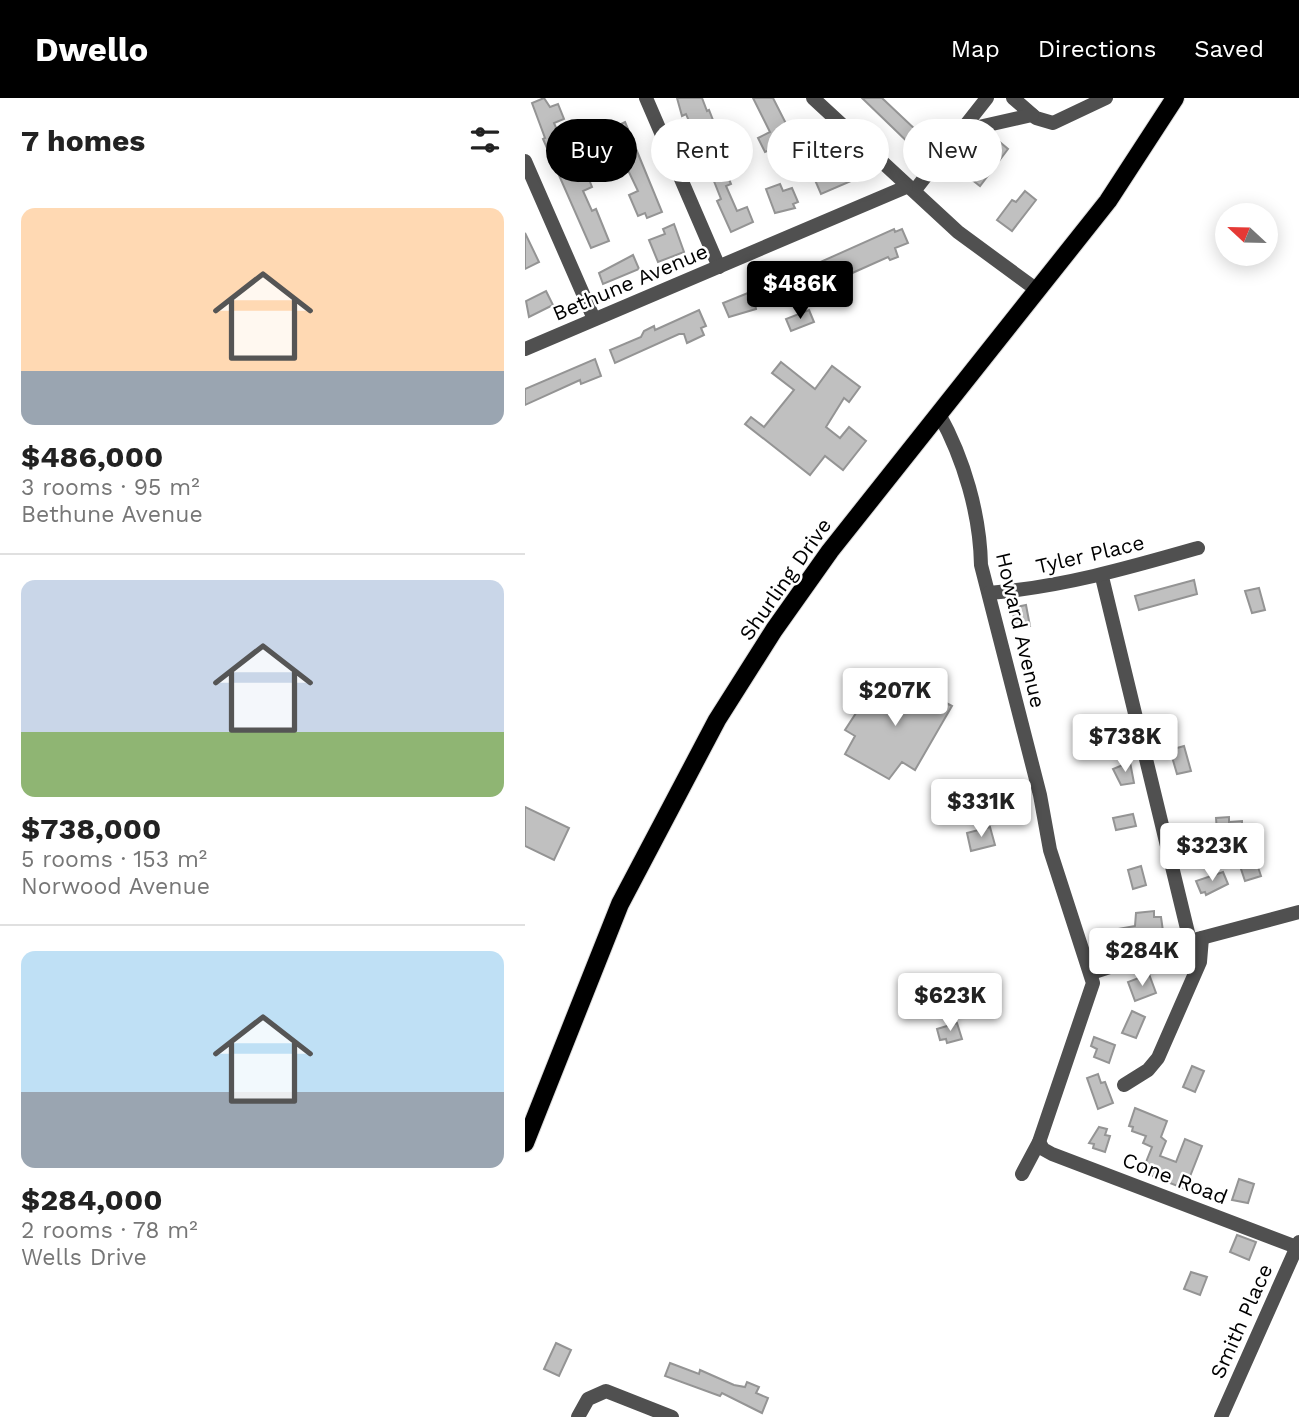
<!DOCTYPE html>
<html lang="en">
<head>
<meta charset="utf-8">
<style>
  :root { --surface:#fff; --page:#f6f6f6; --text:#222; --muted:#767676; --line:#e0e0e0; --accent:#000 }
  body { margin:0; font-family:"Work Sans",sans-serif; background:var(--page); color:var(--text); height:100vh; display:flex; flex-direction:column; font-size:26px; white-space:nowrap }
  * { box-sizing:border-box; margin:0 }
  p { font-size:23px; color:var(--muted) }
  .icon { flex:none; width:38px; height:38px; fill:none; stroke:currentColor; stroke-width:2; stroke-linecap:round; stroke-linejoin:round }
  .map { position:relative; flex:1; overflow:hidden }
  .panel { display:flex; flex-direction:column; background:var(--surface); width:525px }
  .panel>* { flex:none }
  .top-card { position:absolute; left:21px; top:21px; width:648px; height:63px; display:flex; gap:14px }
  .needle { width:46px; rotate:292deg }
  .controls { position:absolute; left:690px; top:105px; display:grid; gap:14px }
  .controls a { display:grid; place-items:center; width:63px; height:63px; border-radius:50%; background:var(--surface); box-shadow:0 4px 18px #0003; font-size:35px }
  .price { position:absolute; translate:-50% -60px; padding:0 16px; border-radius:7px; background:#fff; color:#222; font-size:23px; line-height:46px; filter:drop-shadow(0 2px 4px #0008) }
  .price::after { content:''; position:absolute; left:50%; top:42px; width:21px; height:16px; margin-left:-10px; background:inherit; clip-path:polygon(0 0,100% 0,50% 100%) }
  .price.on { background:var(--accent); color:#fff }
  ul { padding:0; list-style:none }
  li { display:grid; align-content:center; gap:14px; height:371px; padding:0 21px }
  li+li { border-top:2px solid var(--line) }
  li span { display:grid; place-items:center; height:217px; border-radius:14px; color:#555 }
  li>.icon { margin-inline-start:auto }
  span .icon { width:126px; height:126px; fill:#fffc; stroke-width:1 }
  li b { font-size:30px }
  h2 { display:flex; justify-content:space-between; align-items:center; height:84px; padding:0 21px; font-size:30px }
  .tag { padding:0 24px; border-radius:32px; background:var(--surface); box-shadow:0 4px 18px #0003; font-size:24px; line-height:63px }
  .tag.on { background:var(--accent); color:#fff }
  header { display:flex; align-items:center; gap:42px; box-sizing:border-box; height:98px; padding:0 35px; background:var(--accent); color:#fff }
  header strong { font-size:33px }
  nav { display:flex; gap:38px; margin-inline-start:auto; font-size:24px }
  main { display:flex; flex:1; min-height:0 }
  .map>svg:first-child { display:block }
  .building { fill:#c0c0c0; stroke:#949494; stroke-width:2 }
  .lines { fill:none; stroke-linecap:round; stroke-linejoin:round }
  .major-casing { stroke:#dbdbdb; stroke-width:20 }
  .minor { stroke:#505050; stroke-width:14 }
  .major { stroke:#000; stroke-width:18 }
  .labels { text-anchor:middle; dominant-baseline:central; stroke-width:5; stroke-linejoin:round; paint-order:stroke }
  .street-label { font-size:21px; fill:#000; stroke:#fff }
</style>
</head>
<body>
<header>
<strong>Dwello</strong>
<nav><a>Map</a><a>Directions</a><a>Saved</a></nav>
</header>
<main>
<section class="panel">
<h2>7 homes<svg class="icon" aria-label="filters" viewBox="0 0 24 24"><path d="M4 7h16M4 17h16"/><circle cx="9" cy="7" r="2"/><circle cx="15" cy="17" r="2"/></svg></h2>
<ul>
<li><span style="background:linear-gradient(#ffd9b3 75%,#9aa5b1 0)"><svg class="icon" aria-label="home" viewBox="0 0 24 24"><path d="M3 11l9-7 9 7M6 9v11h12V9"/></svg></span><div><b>$486,000</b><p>3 rooms · 95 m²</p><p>Bethune Avenue</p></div></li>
<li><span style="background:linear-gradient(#c9d6e8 70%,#8fb573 0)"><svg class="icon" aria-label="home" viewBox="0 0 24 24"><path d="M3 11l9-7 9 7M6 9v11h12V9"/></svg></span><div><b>$738,000</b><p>5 rooms · 153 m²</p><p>Norwood Avenue</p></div></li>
<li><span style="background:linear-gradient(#bfe0f5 65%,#9aa5b1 0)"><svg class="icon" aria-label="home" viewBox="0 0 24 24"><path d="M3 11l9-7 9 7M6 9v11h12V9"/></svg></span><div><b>$284,000</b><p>2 rooms · 78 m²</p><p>Wells Drive</p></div></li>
</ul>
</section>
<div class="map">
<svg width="774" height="1319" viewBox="0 0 774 1319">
  <rect width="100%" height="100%" fill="#fff"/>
  <g class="building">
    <path d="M19,0L25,9L33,6L39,21L29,25L54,83L63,79L67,89L58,93L67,113L71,111L84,143L66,150L18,41L20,40L7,5Z"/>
    <path d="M152,0H177L182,13L184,12L197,45L190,47L206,86L201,88L212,113L222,109L228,124L206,134L192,103L196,101L177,53L161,16L157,18Z"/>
    <path d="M228,0H248L277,57L258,67L249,50L240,54L233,40L245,34Z"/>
    <path d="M337,0H357L394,35L412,33L414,41L403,43L393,54Z"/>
    <path d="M100,24L137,114L122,120L120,115L113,118L104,97L113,93L91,47L88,48L81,33Z"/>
    <path d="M470,40L483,51L455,88L441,77Z"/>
    <path d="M313,64L316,72L327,67L333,80L296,96L290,82L301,78L298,71Z"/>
    <path d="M255,86L258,93L267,90L273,104L268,106L270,110L250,115L241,91Z"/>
    <path d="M500,93L511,102L487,133L472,122L487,102L491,104Z"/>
    <path d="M149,126L159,154L133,164L124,142L140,136L138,131Z"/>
    <path d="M369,131L370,134L377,131L383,145L370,150L373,159L365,162L363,159L325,176L322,166L281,183L273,188L277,195L267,200L264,192L256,196L250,181L259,174L269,170L271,175Z"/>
    <path d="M0,135L14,164L0,171Z"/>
    <path d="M108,157L114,171L78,186L74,175Z"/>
    <path d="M21,193L28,207L4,219L1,203Z"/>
    <path d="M228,193L231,211L204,219L198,205Z"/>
    <path d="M174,212L181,228L176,230L179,237L162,245L159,236H154L90,265L85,252L116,239L119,233L129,228L130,232Z"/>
    <path d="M284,212L289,224L266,233L261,221Z"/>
    <path d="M70,261L76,278L56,286L55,282L0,307V291Z"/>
    <path d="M256,264L290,291L307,268L335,289L324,304L319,300L301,329L315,340L324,329L341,343L318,372L300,358L285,377L220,326L226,319L239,329L269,292L247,275Z"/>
    <path d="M669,482L672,496L614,512L610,498Z"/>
    <path d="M734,490L740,512L727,515L720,493Z"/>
    <path d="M501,507L505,528L491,531L487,510Z"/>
    <path d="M354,580L385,597L389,588L427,608L390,672L377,664L364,681L320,656L330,638L320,632Z"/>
    <path d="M659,648L666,673L652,676L645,652Z"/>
    <path d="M605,664L609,685L596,687L588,671Z"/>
    <path d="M0,709L44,730L29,762L0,748Z"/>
    <path d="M608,716L611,728L591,732L588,720Z"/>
    <path d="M704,719V724L717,723V732L692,734L691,720Z"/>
    <path d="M465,729L470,747L446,753L442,735Z"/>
    <path d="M726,748L736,778L720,783L712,759L719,757L717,751Z"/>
    <path d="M616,768L621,787L608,791L603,772Z"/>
    <path d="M698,774L703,786L681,797L680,794L676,795L671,783Z"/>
    <path d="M629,813V819H636L638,833L634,834V838L597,839L595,845L586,846V843L577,844L576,834L610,828L611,815Z"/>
    <path d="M624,876L631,895L610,903L603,884Z"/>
    <path d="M607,913L620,919L611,940L597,935Z"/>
    <path d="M432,925L437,941L422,945L421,941L415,942L412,931Z"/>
    <path d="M569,939L590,947L584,965L569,959L572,951L566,948Z"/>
    <path d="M667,968L679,973L670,994L658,989Z"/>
    <path d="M573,976L576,985L580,984L588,1005L573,1011L562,980Z"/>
    <path d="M610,1010L642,1023L636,1039L641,1043L635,1058L651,1064L660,1041L677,1048L660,1091L617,1074L627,1049L618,1045L621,1038L607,1033L608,1029L604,1028Z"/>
    <path d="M574,1029L582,1031L580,1037L585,1038L580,1054L568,1050L569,1046L564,1045Z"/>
    <path d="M714,1081L729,1086L723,1105L707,1102Z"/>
    <path d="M712,1137L731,1144L724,1162L705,1154Z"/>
    <path d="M666,1174L682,1179L675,1197L659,1191Z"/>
    <path d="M31,1245L46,1252L34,1278L19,1271Z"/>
    <path d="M145,1265L174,1276L175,1272L209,1287L220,1289L222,1284L234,1289L231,1295L243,1300L237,1315L197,1295L195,1298L140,1278Z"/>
  </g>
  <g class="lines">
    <defs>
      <path id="major" d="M0,1045L95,806L192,622L249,532L305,453L583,103L650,0"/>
    </defs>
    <use href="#major" class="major-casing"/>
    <g class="minor">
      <path d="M121,0L194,169"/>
      <path d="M288,0L433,134L512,192"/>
      <path d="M488,0L511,20L528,25L581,0"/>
      <path d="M436,33L462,0"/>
      <path d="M0,63L69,221"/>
      <path d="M390,92L436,33L507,17"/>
      <path d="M0,251L381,89"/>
      <path d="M414,316C439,361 455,416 456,467L515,697L525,752L568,885L514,1044L497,1076"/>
      <path d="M577,479L665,843"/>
      <path d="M464,495C537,489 603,470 673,450"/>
      <path d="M566,875L665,843L774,814"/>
      <path d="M599,987L623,972L633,960L675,864L677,840"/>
      <path d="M514,1044L518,1051L527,1056L774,1150"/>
      <path d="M53,1319L63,1301L81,1293L147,1319"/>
      <path d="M696,1319L774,1144"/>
    </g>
    <use href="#major" class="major"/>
  </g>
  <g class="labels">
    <g class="street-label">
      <text transform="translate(105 184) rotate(-23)">Bethune Avenue</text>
      <text transform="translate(565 456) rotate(-13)">Tyler Place</text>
      <text transform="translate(260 481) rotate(-55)">Shurling Drive</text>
      <text transform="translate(496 532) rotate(77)">Howard Avenue</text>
      <text transform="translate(650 1080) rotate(21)">Cone Road</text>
      <text transform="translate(716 1223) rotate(-66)">Smith Place</text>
    </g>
  </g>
</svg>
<div class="controls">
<a><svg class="needle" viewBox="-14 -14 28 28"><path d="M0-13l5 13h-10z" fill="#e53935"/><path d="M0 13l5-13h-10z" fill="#767676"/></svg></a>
</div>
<b class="price on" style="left:275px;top:223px">$486K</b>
<b class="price" style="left:370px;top:630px">$207K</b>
<b class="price" style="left:600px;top:676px">$738K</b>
<b class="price" style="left:456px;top:741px">$331K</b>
<b class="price" style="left:687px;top:785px">$323K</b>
<b class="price" style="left:617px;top:890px">$284K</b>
<b class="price" style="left:425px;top:935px">$623K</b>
<div class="top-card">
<a class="tag on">Buy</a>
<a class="tag">Rent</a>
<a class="tag">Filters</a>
<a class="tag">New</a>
</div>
</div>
</main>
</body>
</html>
